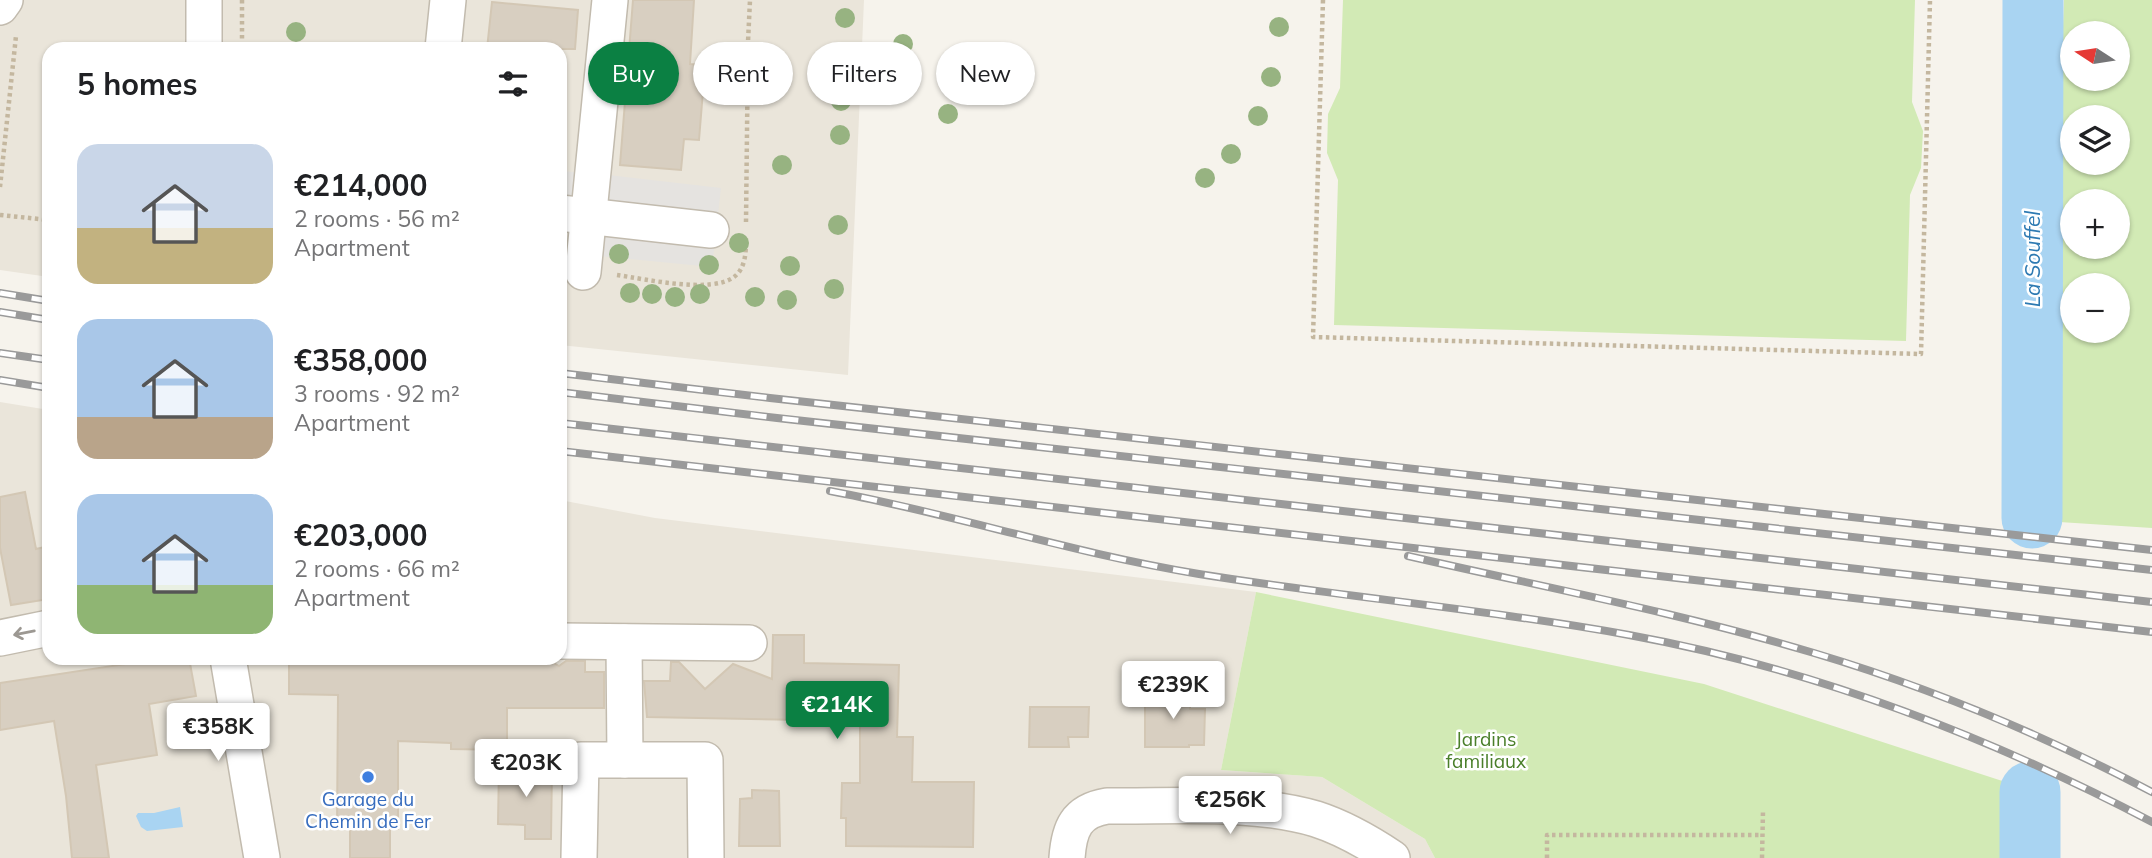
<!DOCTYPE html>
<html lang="en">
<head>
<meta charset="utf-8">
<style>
  :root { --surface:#fff; --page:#f6f6f6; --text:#202124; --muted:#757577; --accent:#0b8043 }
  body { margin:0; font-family:Mulish,sans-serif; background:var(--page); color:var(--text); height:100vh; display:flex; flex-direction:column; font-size:26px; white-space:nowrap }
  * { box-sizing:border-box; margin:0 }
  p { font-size:23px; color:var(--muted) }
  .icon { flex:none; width:38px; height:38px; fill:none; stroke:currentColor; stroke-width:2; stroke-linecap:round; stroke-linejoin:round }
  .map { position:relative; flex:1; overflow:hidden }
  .drawer { position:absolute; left:42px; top:42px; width:525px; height:623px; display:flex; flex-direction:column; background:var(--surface); border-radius:21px; box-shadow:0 2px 5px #0004 }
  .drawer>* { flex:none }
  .top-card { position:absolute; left:588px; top:42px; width:665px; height:63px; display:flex; gap:14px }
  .needle { width:46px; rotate:282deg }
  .buttons { position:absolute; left:2060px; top:21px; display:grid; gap:14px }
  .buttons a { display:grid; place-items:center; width:70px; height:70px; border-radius:50%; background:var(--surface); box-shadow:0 2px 5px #0004; font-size:35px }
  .price { position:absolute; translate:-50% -60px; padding:0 16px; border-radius:7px; background:#fff; color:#222; font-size:23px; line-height:46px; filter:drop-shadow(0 2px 4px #0008) }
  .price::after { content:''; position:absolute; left:50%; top:42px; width:21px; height:16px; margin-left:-10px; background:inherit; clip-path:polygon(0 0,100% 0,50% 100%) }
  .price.selected { background:var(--accent); color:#fff }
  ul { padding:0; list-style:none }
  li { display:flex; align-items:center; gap:21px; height:175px; padding:0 35px }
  li span { display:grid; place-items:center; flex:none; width:196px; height:140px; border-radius:21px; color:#555 }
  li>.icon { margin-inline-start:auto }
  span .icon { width:84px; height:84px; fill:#fffc; stroke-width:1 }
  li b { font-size:30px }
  h2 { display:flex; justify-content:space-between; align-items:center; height:84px; padding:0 35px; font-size:30px }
  .pill { padding:0 24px; border-radius:32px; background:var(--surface); box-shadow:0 2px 5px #0004; font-size:24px; line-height:63px }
  .pill.selected { background:var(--accent); color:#fff }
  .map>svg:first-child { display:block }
  .residential { fill:#eae5da }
  .green { fill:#d2eab5; fill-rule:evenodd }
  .parking { fill:#e5e3e0 }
  .water { fill:#a9d4f2 }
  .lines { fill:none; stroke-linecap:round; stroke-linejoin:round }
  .river { stroke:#a9d4f2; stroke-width:61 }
  .building { fill:#d8cfc1; stroke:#d3c7b4; stroke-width:2 }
  .minor-casing { stroke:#c2bbae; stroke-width:38 }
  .path { stroke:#c4b79f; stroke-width:4.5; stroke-dasharray:3.5 3.5; stroke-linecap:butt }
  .minor { stroke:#fff; stroke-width:35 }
  .rail-casing { stroke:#9a9a9a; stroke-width:8 }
  .rail { stroke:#fff; stroke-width:5; stroke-dasharray:16; stroke-linecap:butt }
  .tree { fill:#97b381 }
  .oneway { stroke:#9c9892 }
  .shop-dot { fill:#3f7fe0; stroke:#fff; stroke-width:2.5 }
  .labels { text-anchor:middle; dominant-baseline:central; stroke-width:5; stroke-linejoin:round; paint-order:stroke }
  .park-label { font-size:19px; fill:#4a7f2a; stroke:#fff }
  .shop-label { font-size:19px; fill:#366cbe; stroke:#fff }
  .water-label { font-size:21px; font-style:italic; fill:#2e7ab2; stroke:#fff }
</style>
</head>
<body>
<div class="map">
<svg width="2152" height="858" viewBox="0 0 2152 858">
  <rect width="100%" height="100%" fill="#f6f3ec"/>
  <g class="residential">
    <path d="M0,0H864L848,375L560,345V49H49V277L0,270Z"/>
    <path d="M0,402L49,410V658H560V500L655,518L1256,592L1221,770L1322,777L1425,839L1435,858H0Z"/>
  </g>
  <g class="green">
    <path d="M1343,0H1915L1912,102L1923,131L1921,168L1910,195L1906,341L1334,325L1338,180L1327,153L1328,114L1340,88Z"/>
    <path d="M2064,0H2152V528L2044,521ZM2072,33H2118V79H2072ZM2072,117H2118V163H2072ZM2118,201V247H2072V201ZM2072,285H2118V331H2072Z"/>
    <path d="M1256,592L1704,684L2030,790L2028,858H1435L1425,839L1322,777L1221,770Z"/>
  </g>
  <g class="parking">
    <path d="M560,171L575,172L572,198L560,197Z"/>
    <path d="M608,175L721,188L718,215L605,202Z"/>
    <path d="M592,230L715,242L712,267L589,255Z"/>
  </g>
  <path class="water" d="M180,807L183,827L147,831L141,827L136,816L138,813H154Z"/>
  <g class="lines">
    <g class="river">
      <path d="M2032,518L2033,0"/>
      <path d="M2030,858V792"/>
    </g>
  </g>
  <g class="building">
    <path d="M633,0H694L690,64L705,65L702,103L699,140L684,139L681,170L620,165Z"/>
    <path d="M492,2L578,10L575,49H487Z"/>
    <path d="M25,492L36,549L49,546V599L11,605L0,548V497Z"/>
    <path d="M773,635H804V663L899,665L897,737H913L912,782H974L973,847L846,846V818H841L842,783H860V706H804V720L647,717L644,681H670L671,662H679L705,689L733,664L772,679Z"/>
    <path d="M138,658H189L196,696L149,704L157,755L96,765L109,858H72L66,796L54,721L0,730V683L139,662Z"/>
    <path d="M289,658H545L559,666L566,661H585V672H604V708H507V750L451,749V743L398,741V829H390V858H350V829H337L338,695L289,694Z"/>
    <path d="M1145,692L1190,693V709H1205L1204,745H1189V747H1145Z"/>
    <path d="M1030,707H1089L1088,737H1068L1069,747H1029Z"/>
    <path d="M499,766H552L551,839H525V825L498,824Z"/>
    <path d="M752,790L779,791L780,846H739L740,799L752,798Z"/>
  </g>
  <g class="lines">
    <defs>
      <g id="minor">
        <path d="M204,0V49"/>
        <path d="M0,7L5,0"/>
        <path d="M443,49L448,0"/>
        <path d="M560,213L711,230"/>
        <path d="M583,272L610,0"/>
        <path d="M0,638L49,628"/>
        <path d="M560,641L749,643"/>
        <path d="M624,642L625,760"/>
        <path d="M228,658L262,858"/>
        <path d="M579,858L581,760H705L706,858"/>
        <path d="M1067,858C1069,829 1076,811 1107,806C1173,807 1253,800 1316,819C1344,828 1368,842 1392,858"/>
      </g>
    </defs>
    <use href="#minor" class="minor-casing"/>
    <g class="path">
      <path d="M242,0V49"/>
      <path d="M1323,0L1313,337L1921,354L1930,0"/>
      <path d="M0,187L16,36"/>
      <path d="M0,215L49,220"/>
      <path d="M746,222L748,42L750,0"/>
      <path d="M617,275C645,279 711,294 734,277C746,268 746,251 746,238"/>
      <path d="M1547,858V835H1762"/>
      <path d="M1762,858L1763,811"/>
    </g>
    <use href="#minor" class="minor"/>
    <defs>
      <g id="rail">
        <path d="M0,293L49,301"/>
        <path d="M0,312L49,320"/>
        <path d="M0,353L49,360"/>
        <path d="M560,373L770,398L2152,550"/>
        <path d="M0,380L49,388"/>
        <path d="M560,392L777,418L2152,570"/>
        <path d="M560,423L2152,602"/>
        <path d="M560,451L2152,632"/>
        <path d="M830,491C954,514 1075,554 1199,574C1342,597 1486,609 1629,635C1811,668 1988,736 2152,822"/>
        <path d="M1408,556C1543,587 1681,613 1814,653C1931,688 2044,735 2152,792"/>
      </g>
    </defs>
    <use href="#rail" class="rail-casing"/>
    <use href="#rail" class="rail"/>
  </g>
  <g class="tree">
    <circle cx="845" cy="18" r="10"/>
    <circle cx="1279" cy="27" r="10"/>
    <circle cx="296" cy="32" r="10"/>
    <circle cx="903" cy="44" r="10"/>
    <circle cx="982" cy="52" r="10"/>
    <circle cx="947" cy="77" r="10"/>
    <circle cx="1271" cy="77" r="10"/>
    <circle cx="841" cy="101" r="10"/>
    <circle cx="948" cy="114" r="10"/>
    <circle cx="1258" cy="116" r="10"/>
    <circle cx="840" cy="135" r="10"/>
    <circle cx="1231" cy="154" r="10"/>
    <circle cx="782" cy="165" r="10"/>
    <circle cx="1205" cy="178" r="10"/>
    <circle cx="838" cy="225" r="10"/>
    <circle cx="739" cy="243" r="10"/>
    <circle cx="619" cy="254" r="10"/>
    <circle cx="709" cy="265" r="10"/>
    <circle cx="790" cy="266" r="10"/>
    <circle cx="834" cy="289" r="10"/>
    <circle cx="630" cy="293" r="10"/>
    <circle cx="652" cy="294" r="10"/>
    <circle cx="700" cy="294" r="10"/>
    <circle cx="675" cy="297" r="10"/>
    <circle cx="755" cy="297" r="10"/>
    <circle cx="787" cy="300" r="10"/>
  </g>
  <defs><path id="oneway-shaft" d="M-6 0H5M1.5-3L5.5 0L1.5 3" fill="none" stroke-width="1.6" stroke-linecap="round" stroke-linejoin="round" transform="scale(1.75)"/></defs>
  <use class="oneway" href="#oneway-shaft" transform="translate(24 633) rotate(169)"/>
  <circle class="shop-dot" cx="368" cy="777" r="7"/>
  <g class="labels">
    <g class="park-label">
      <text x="1486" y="739">Jardins<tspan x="1486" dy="22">familiaux</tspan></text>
    </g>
    <g class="shop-label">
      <text x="368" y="799">Garage du<tspan x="368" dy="22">Chemin de Fer</tspan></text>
    </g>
    <g class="water-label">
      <text transform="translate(2032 259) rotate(-90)">La Souffel</text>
    </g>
  </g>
</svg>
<div class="buttons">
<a><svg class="needle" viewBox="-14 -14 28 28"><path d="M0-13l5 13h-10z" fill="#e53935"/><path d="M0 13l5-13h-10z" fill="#757577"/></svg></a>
<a><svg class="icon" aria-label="layers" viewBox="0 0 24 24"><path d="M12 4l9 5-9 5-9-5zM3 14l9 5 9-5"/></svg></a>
<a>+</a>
<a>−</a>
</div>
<b class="price" style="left:1173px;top:721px">€239K</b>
<b class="price selected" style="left:837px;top:741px">€214K</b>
<b class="price" style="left:218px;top:763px">€358K</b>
<b class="price" style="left:526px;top:799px">€203K</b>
<b class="price" style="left:1230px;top:836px">€256K</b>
<div class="top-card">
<a class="pill selected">Buy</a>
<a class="pill">Rent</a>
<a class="pill">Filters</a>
<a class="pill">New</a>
</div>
<section class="drawer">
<h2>5 homes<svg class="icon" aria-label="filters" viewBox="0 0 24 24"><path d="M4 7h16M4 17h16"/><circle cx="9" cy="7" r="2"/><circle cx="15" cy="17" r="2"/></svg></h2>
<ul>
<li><span style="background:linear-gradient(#c9d6e8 60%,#c2b280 0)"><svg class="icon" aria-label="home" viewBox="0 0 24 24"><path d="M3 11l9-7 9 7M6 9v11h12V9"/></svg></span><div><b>€214,000</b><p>2 rooms · 56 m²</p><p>Apartment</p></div></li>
<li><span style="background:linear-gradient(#a9c7e8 70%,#b9a48a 0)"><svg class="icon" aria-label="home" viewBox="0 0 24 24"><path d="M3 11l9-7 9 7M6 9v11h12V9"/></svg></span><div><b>€358,000</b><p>3 rooms · 92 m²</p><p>Apartment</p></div></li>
<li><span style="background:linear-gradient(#a9c7e8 65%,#8fb573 0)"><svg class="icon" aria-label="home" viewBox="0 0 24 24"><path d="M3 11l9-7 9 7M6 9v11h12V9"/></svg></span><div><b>€203,000</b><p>2 rooms · 66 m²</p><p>Apartment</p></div></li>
</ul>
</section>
</div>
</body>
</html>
